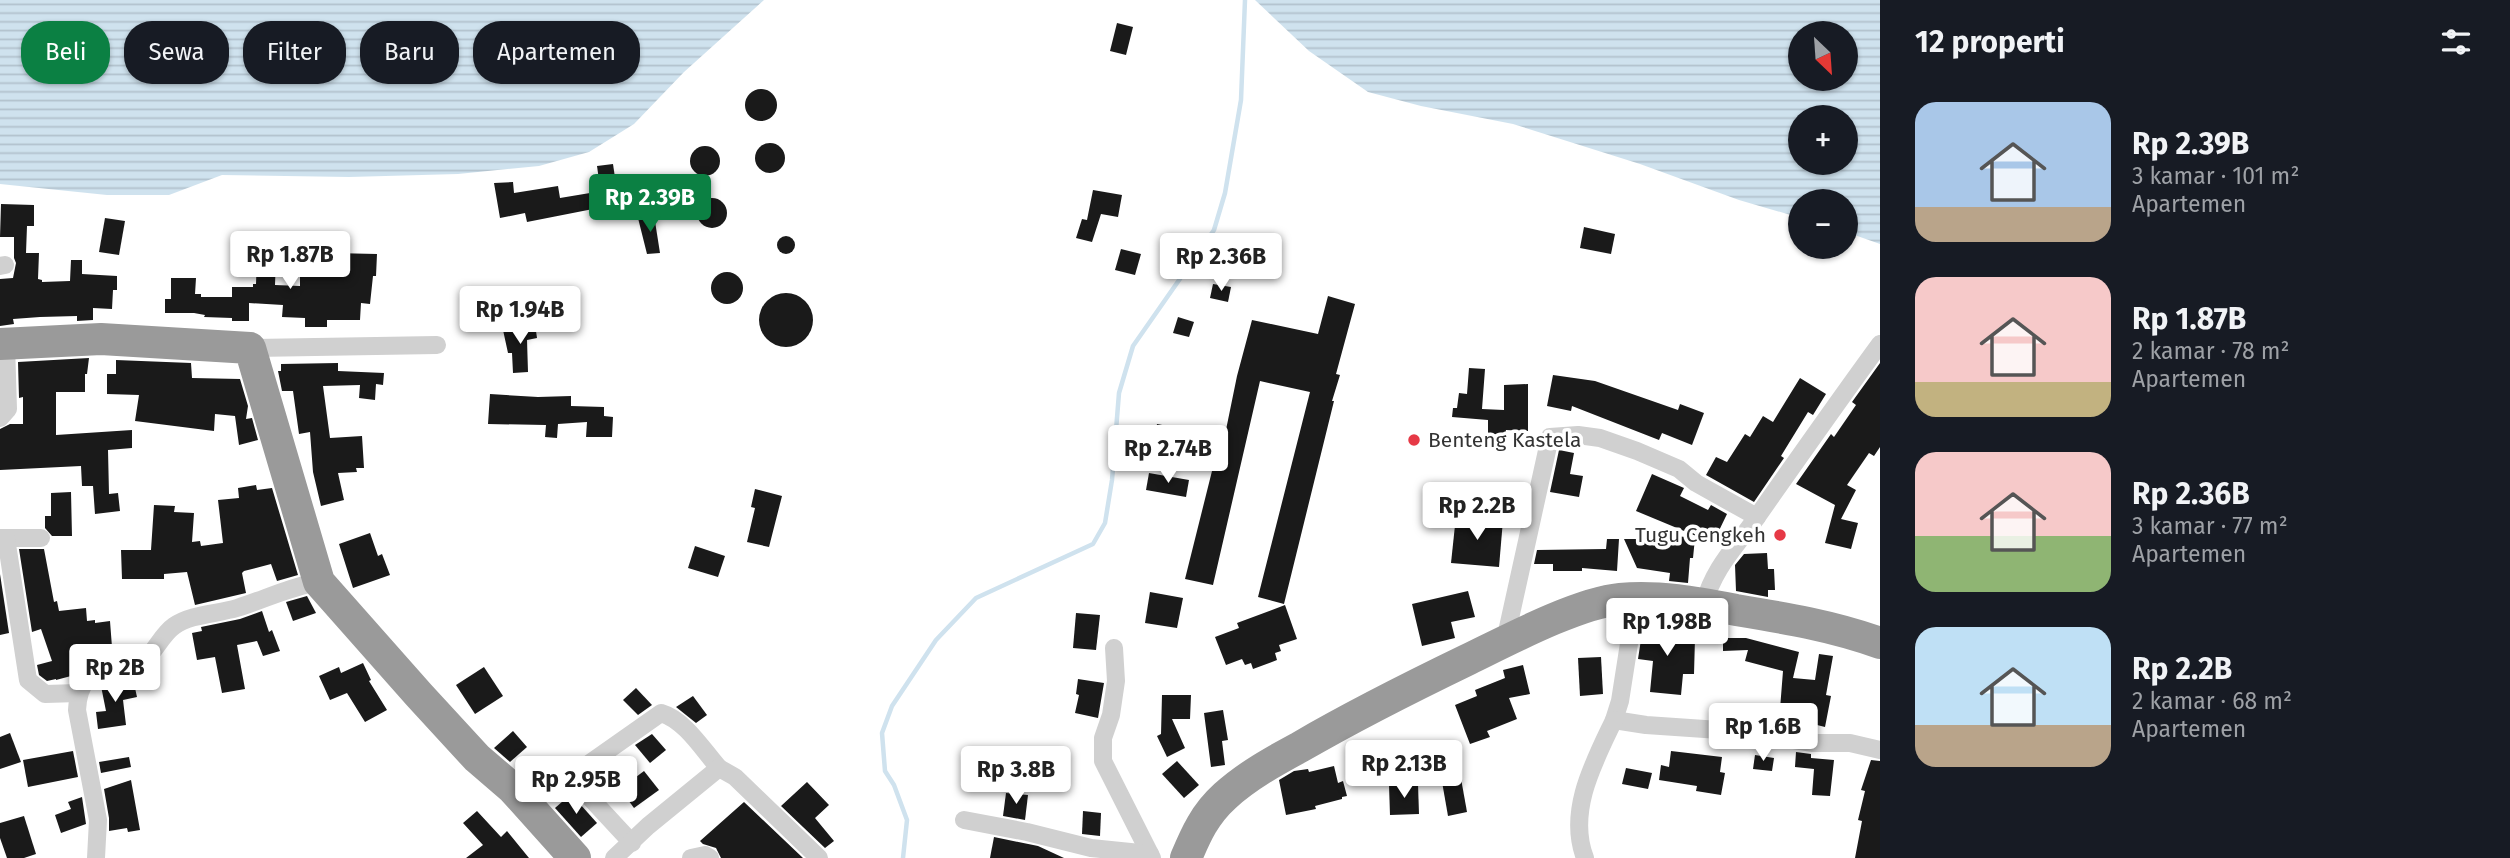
<!DOCTYPE html>
<html lang="id">
<head>
<meta charset="utf-8">
<style>
  :root { --surface:#171b24; --page:#242831; --text:#f1f3f6; --muted:#9ea1a6; --accent:#0b8043 }
  body { margin:0; font-family:"Fira Sans",sans-serif; background:var(--page); color:var(--text); height:100vh; display:flex; flex-direction:column; font-size:26px; white-space:nowrap }
  * { box-sizing:border-box; margin:0 }
  p { font-size:23px; color:var(--muted) }
  .icon { flex:none; width:38px; height:38px; fill:none; stroke:currentColor; stroke-width:2; stroke-linecap:round; stroke-linejoin:round }
  .map { position:relative; flex:1; overflow:hidden }
  .drawer { display:flex; flex-direction:column; background:var(--surface); width:630px }
  .drawer>* { flex:none }
  .banner { position:absolute; left:21px; top:21px; width:665px; height:63px; display:flex; gap:14px }
  .needle { width:46px; rotate:155deg }
  .fabs { position:absolute; left:1788px; top:21px; display:grid; gap:14px }
  .fabs a { display:grid; place-items:center; width:70px; height:70px; border-radius:50%; background:var(--surface); box-shadow:0 2px 5px #0004; font-size:35px }
  .price { position:absolute; translate:-50% -60px; padding:0 16px; border-radius:7px; background:#fff; color:#222; font-size:23px; line-height:46px; filter:drop-shadow(0 2px 4px #0008) }
  .price::after { content:''; position:absolute; left:50%; top:42px; width:21px; height:16px; margin-left:-10px; background:inherit; clip-path:polygon(0 0,100% 0,50% 100%) }
  .price.selected { background:var(--accent); color:#fff }
  ul { padding:0; list-style:none }
  li { display:flex; align-items:center; gap:21px; height:175px; padding:0 35px }
  li span { display:grid; place-items:center; flex:none; width:196px; height:140px; border-radius:21px; color:#555 }
  li>.icon { margin-inline-start:auto }
  span .icon { width:84px; height:84px; fill:#fffc; stroke-width:1 }
  li b { font-size:30px }
  h2 { display:flex; justify-content:space-between; align-items:center; height:84px; padding:0 35px; font-size:30px }
  .chip { padding:0 24px; border-radius:28px; background:var(--surface); box-shadow:0 2px 5px #0004; font-size:24px; line-height:63px }
  .chip.selected { background:var(--accent); color:#fff }
  main { display:flex; flex:1; min-height:0 }
  .map>svg:first-child { display:block }
  .water { fill:url(#water-rules); fill-rule:evenodd }
  .lines { fill:none; stroke-linecap:round; stroke-linejoin:round }
  .stream { stroke:#cfe2ee; stroke-width:4.5 }
  .building { fill:#1a1a1a }
  .street { stroke:#d0d0d0; stroke-width:18 }
  .highway { stroke:#9a9a9a; stroke-width:32 }
  .poi-dot { fill:#e63946; stroke:#fff; stroke-width:2.5 }
  .labels { text-anchor:middle; dominant-baseline:central; stroke-width:7; stroke-linejoin:round; paint-order:stroke }
  .poi-label { font-size:21px; fill:#333; stroke:#fff; text-anchor:start }
</style>
</head>
<body>
<main>
<div class="map">
<svg width="1880" height="858" viewBox="0 0 1880 858">
  <defs>
    <pattern id="water-rules" width="6" height="5" patternUnits="userSpaceOnUse" patternTransform="scale(1.75)"><rect width="6" height="5" fill="#cfe2ee"/><path d="M0 2.5h6" fill="none" stroke="#b2c2cd"/></pattern>
  </defs>
  <rect width="100%" height="100%" fill="#fff"/>
  <g class="water">
    <path d="M0,0H764L684,72L634,124L589,152L539,166L458,174L349,177L222,175L169,195H107L0,184Z"/>
    <path d="M1255,0H1880V244L1846,232V201H1801V218L1739,200L1640,164L1513,124L1421,106L1368,92L1309,51ZM1801,33H1846V79H1801ZM1801,117H1846V163H1801Z"/>
  </g>
  <g class="lines">
    <path class="stream" d="M903,858L907,820L894,785L885,771L882,733L892,706L936,640L976,598L1093,544L1105,523L1112,480L1119,393L1133,346L1214,230L1225,193L1241,100L1245,0"/>
  </g>
  <g class="building">
    <path d="M1117,23L1133,27L1126,55L1110,51Z"/>
    <circle cx="761" cy="105" r="16"/>
    <circle cx="770" cy="158" r="15"/>
    <circle cx="705" cy="161" r="15"/>
    <path d="M613,164L617,191L601,194L597,166Z"/>
    <path d="M513,182L514,193L558,186L560,198L590,193L593,209L527,222L525,213L500,218L494,183Z"/>
    <path d="M1093,190L1122,195L1118,217L1101,214L1092,242L1076,238L1082,219L1087,220Z"/>
    <circle cx="712" cy="213" r="15"/>
    <path d="M1,204L34,205V226H27L26,253H39L38,279L42,280V282L70,281L71,260H82V274L117,276V290H113L112,309L93,308V320L77,321V316L40,317L13,319L14,324L0,326V279L13,278L16,263L14,258V237H0Z"/>
    <path d="M654,215L660,253L647,254L638,218Z"/>
    <path d="M105,218L125,221L119,255L99,252Z"/>
    <path d="M1584,227L1615,234L1611,254L1580,248Z"/>
    <circle cx="786" cy="245" r="9"/>
    <path d="M1121,249L1141,254L1135,275L1115,270Z"/>
    <path d="M333,253L377,254L376,276H373L370,304L361,303L360,320H327V327H305V318L282,317L283,305L249,303V321H232V318L204,317L205,315L194,313H165V299H171V278H196L195,294H201V297H232V287H253V284H256L257,256L276,257L275,285L300,286V254Z"/>
    <circle cx="727" cy="288" r="16"/>
    <path d="M1213,284L1231,287L1228,302L1210,298Z"/>
    <circle cx="786" cy="320" r="27"/>
    <path d="M1328,296L1355,304L1336,374L1340,375L1332,401H1334L1284,604L1258,597L1310,392L1260,381L1213,585L1185,579L1214,463L1219,464L1237,376L1252,320L1318,334Z"/>
    <path d="M1178,317L1194,322L1189,337L1173,333Z"/>
    <path d="M535,324L537,338L527,340L528,372L513,373L512,353H508L503,330Z"/>
    <path d="M89,358L87,374H85V392H56V435L132,430V448L108,450L109,494L118,493L120,511L95,514L93,486H82L81,466L0,470V429L10,424H23V397L19,398L18,362Z"/>
    <path d="M116,360L191,363L192,378L240,379L248,406L246,419L252,418L258,440L239,445L235,416L215,414L214,431L135,421L139,395L107,394V374H116Z"/>
    <path d="M338,363V371L384,373L383,385L376,384L375,400L359,398L360,385L323,386L330,438L362,436L364,468H356L357,472L338,473L344,500L321,506L313,472L310,432L299,434L293,391H282L278,371H281V364Z"/>
    <path d="M1880,363V447L1874,456L1869,453L1847,485L1856,490L1841,519L1858,523L1851,549L1825,543L1835,505L1796,484L1831,434L1834,437L1856,405L1852,402Z"/>
    <path d="M1469,368L1485,369L1482,409L1504,410V385L1528,384V431L1506,430L1505,435L1488,434V420L1452,417L1453,408H1457L1459,393L1467,394Z"/>
    <path d="M1553,375L1595,381L1678,410L1680,404L1704,413L1692,445L1662,433L1659,440L1572,406L1571,411L1547,406Z"/>
    <path d="M1800,378L1826,394L1813,415L1808,412L1781,456L1784,458L1754,502L1706,475L1716,457L1727,462L1745,434L1750,437L1763,416L1773,422Z"/>
    <path d="M490,394L538,397L571,396V406L604,407V416L613,417L612,437H586L587,422L558,424L557,438L545,437L546,425L488,424Z"/>
    <path d="M1157,424L1199,432L1194,455L1152,447Z"/>
    <path d="M1559,450L1574,453L1570,474L1583,476L1579,497L1550,492Z"/>
    <path d="M1149,473L1189,480L1186,497L1146,490Z"/>
    <path d="M1652,474L1684,488L1680,496L1708,510L1711,505L1727,514L1713,543L1636,511Z"/>
    <path d="M256,485L257,490L272,488L298,575L277,581L271,564L244,571L242,573L246,593L195,605L187,572L164,574V579H122L121,550H151L154,505L175,506L174,512L194,513L192,542L200,541L201,546L223,543L218,500L239,498L238,488Z"/>
    <path d="M755,489L782,496L769,547L747,542L755,508L751,507Z"/>
    <path d="M71,492L72,536H52L45,528V516H51V493Z"/>
    <path d="M1456,516L1503,520L1499,567L1451,563Z"/>
    <path d="M1638,532L1695,538L1693,558H1690L1688,583L1669,581L1670,573L1637,568L1624,539H1637Z"/>
    <path d="M370,533L378,556L382,554L390,575L353,588L339,544Z"/>
    <path d="M1607,539H1619L1617,571L1582,568V571H1553V564H1534L1537,550L1606,549Z"/>
    <path d="M695,546L725,556L718,577L688,568Z"/>
    <path d="M19,549H44L54,602L57,601L59,611L86,608L87,621L95,620V623L110,621L113,660L70,672L71,676L56,680V679L47,681L39,675L37,665L52,661L41,629L32,632Z"/>
    <path d="M1767,553L1768,569H1774L1775,590H1768V597L1736,591L1735,565L1744,554Z"/>
    <path d="M0,574L9,633L0,635Z"/>
    <path d="M1468,591L1475,617L1451,622L1455,638L1422,646L1412,604Z"/>
    <path d="M1150,592L1183,598L1177,628L1145,623Z"/>
    <path d="M307,596L316,613L293,621L286,602Z"/>
    <path d="M1285,605L1297,639L1279,645L1281,651L1275,653L1277,660L1253,669L1251,663L1245,665L1242,659L1226,665L1215,637L1239,628L1237,623Z"/>
    <path d="M262,611L269,632L272,630L280,651L263,656L257,641L237,645L245,689L222,693L215,657L197,660L192,633L202,631L201,627L240,619Z"/>
    <path d="M1076,613L1100,615L1096,650L1073,648Z"/>
    <path d="M1644,620L1665,623L1663,636L1695,638L1694,674H1683L1681,695L1650,692L1653,661L1638,659Z"/>
    <path d="M1723,638H1746L1799,652L1793,678L1815,680L1819,654L1833,656L1826,695L1831,696L1825,727L1809,723L1811,711L1780,709L1783,671L1745,661L1748,650L1723,651Z"/>
    <path d="M1601,657L1603,694L1580,696L1578,658Z"/>
    <path d="M363,663L371,680L369,681L387,710L365,722L347,693L330,700L319,676L339,667L341,673Z"/>
    <path d="M1523,665L1530,694L1509,698L1517,719L1487,731L1490,737L1470,744L1455,705L1477,696L1475,690L1505,678L1503,670Z"/>
    <path d="M484,667L503,696L475,714L456,685Z"/>
    <path d="M133,679L137,697L123,700L126,725L98,729L96,712L106,711L101,686Z"/>
    <path d="M1078,679L1104,683L1098,718L1075,713L1079,695L1076,694Z"/>
    <path d="M636,688L652,705L638,715L623,700Z"/>
    <path d="M1162,695H1191L1190,719H1172L1185,748L1167,757L1157,736L1161,734Z"/>
    <path d="M693,696L707,715L696,723L676,707Z"/>
    <path d="M1223,710L1228,740L1222,741L1225,765L1211,767L1204,713Z"/>
    <path d="M513,731L527,747L510,762L494,748Z"/>
    <path d="M10,733L21,762L0,769V737Z"/>
    <path d="M652,734L666,750L650,763L635,745Z"/>
    <path d="M73,751L78,777L28,787L23,760Z"/>
    <path d="M1671,751L1722,757L1720,772L1725,773L1721,795L1696,791L1697,786L1659,780L1661,765L1669,767Z"/>
    <path d="M1796,752L1811,754V758L1834,760L1830,796L1812,795L1814,769L1795,767Z"/>
    <path d="M1755,755L1774,758L1772,771L1753,769Z"/>
    <path d="M129,757L131,767L101,773L99,762Z"/>
    <path d="M1871,760L1880,761V858H1855L1862,821L1858,820L1865,791L1861,790Z"/>
    <path d="M1177,761L1199,785L1184,798L1162,774Z"/>
    <path d="M1334,766L1338,783L1343,781L1347,796L1342,797V799L1315,806L1316,809L1286,815L1279,780L1294,771L1308,769L1309,772Z"/>
    <path d="M1626,768L1652,773L1648,789L1622,784Z"/>
    <path d="M644,771L659,790L634,808L620,789Z"/>
    <path d="M1460,773L1467,812L1448,816L1441,776Z"/>
    <path d="M131,780L140,830L128,832L127,828L109,831V818L104,789Z"/>
    <path d="M807,782L829,805L815,818L834,841L825,848L781,806Z"/>
    <path d="M1418,784L1419,814L1390,815L1389,785Z"/>
    <path d="M1006,793L1028,795L1025,820L1003,816Z"/>
    <path d="M571,794L597,823L581,837L555,808Z"/>
    <path d="M82,797L86,824L61,833L55,815L71,809L68,802Z"/>
    <path d="M744,802L803,858H721L716,848L703,844L700,841Z"/>
    <path d="M477,811L501,837L507,831L529,858H466L483,845L463,823Z"/>
    <path d="M1083,811L1101,813L1100,836L1082,834Z"/>
    <path d="M24,816L36,854L24,858H7L0,838V823Z"/>
    <path d="M994,837L1038,846L1064,858H990Z"/>
  </g>
  <g class="lines">
    <g class="street">
      <path d="M0,266L5,265"/>
      <path d="M250,348L437,345"/>
      <path d="M0,418L8,409L6,344"/>
      <path d="M0,538H41"/>
      <path d="M6,538L28,680L45,694L78,693"/>
      <path d="M1636,599L1620,701L1614,720L1646,725L1734,731L1813,743H1850L1880,750"/>
      <path d="M1704,604C1714,566 1738,545 1759,514C1799,457 1839,400 1880,344"/>
      <path d="M1505,641L1550,437L1578,435L1600,438L1637,451L1679,469L1696,483L1757,517"/>
      <path d="M1114,648L1116,681L1111,715L1103,738V761L1152,858"/>
      <path d="M569,775L632,843"/>
      <path d="M513,789L552,775H573L661,713C685,720 703,750 719,768"/>
      <path d="M964,820L1027,832L1091,848L1150,854"/>
      <path d="M96,858L98,820L77,710C80,659 111,682 142,662C155,653 161,635 174,626C191,614 217,614 237,608C266,599 288,587 319,582"/>
      <path d="M614,858L648,826L719,768L735,777L819,858"/>
      <path d="M691,858L705,855L710,858"/>
      <path d="M1585,858C1567,811 1594,762 1614,720"/>
    </g>
    <g class="highway">
      <path d="M0,344L101,339L250,348L319,582L419,695L477,758L513,789L575,858"/>
      <path d="M1186,858C1196,834 1205,814 1225,796C1247,776 1274,761 1300,747C1355,715 1411,687 1469,659C1508,640 1578,603 1620,599C1658,595 1699,603 1736,610C1785,618 1833,626 1880,643"/>
    </g>
  </g>
  <g class="poi-dot">
    <circle cx="1414" cy="440" r="7"/>
    <circle cx="1780" cy="535" r="7"/>
  </g>
  <g class="labels">
    <g class="poi-label">
      <text x="1428" y="440">Benteng Kastela</text>
      <text x="1766" y="535" text-anchor="end">Tugu Cengkeh</text>
    </g>
  </g>
</svg>
<div class="fabs">
<a><svg class="needle" viewBox="-14 -14 28 28"><path d="M0-13l5 13h-10z" fill="#e53935"/><path d="M0 13l5-13h-10z" fill="#9ea1a6"/></svg></a>
<a>+</a>
<a>−</a>
</div>
<b class="price selected" style="left:650px;top:234px">Rp 2.39B</b>
<b class="price" style="left:290px;top:291px">Rp 1.87B</b>
<b class="price" style="left:1221px;top:293px">Rp 2.36B</b>
<b class="price" style="left:520px;top:346px">Rp 1.94B</b>
<b class="price" style="left:1168px;top:485px">Rp 2.74B</b>
<b class="price" style="left:1477px;top:542px">Rp 2.2B</b>
<b class="price" style="left:1667px;top:658px">Rp 1.98B</b>
<b class="price" style="left:115px;top:704px">Rp 2B</b>
<b class="price" style="left:1763px;top:763px">Rp 1.6B</b>
<b class="price" style="left:1404px;top:800px">Rp 2.13B</b>
<b class="price" style="left:1016px;top:806px">Rp 3.8B</b>
<b class="price" style="left:576px;top:816px">Rp 2.95B</b>
<div class="banner">
<a class="chip selected">Beli</a>
<a class="chip">Sewa</a>
<a class="chip">Filter</a>
<a class="chip">Baru</a>
<a class="chip">Apartemen</a>
</div>
</div>
<section class="drawer">
<h2>12 properti<svg class="icon" aria-label="filters" viewBox="0 0 24 24"><path d="M4 7h16M4 17h16"/><circle cx="9" cy="7" r="2"/><circle cx="15" cy="17" r="2"/></svg></h2>
<ul>
<li><span style="background:linear-gradient(#a9c7e8 75%,#b9a48a 0)"><svg class="icon" aria-label="home" viewBox="0 0 24 24"><path d="M3 11l9-7 9 7M6 9v11h12V9"/></svg></span><div><b>Rp 2.39B</b><p>3 kamar · 101 m²</p><p>Apartemen</p></div></li>
<li><span style="background:linear-gradient(#f6c9c9 75%,#c2b280 0)"><svg class="icon" aria-label="home" viewBox="0 0 24 24"><path d="M3 11l9-7 9 7M6 9v11h12V9"/></svg></span><div><b>Rp 1.87B</b><p>2 kamar · 78 m²</p><p>Apartemen</p></div></li>
<li><span style="background:linear-gradient(#f6c9c9 60%,#8fb573 0)"><svg class="icon" aria-label="home" viewBox="0 0 24 24"><path d="M3 11l9-7 9 7M6 9v11h12V9"/></svg></span><div><b>Rp 2.36B</b><p>3 kamar · 77 m²</p><p>Apartemen</p></div></li>
<li><span style="background:linear-gradient(#bfe0f5 70%,#b9a48a 0)"><svg class="icon" aria-label="home" viewBox="0 0 24 24"><path d="M3 11l9-7 9 7M6 9v11h12V9"/></svg></span><div><b>Rp 2.2B</b><p>2 kamar · 68 m²</p><p>Apartemen</p></div></li>
</ul>
</section>
</main>
</body>
</html>
